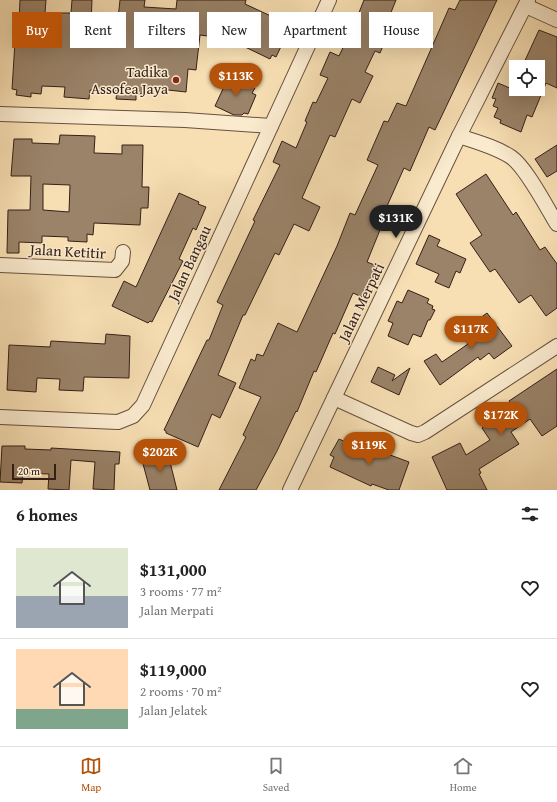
<!DOCTYPE html>
<html lang="en">
<head>
<meta charset="utf-8">
<style>
  :root { --surface:#fff; --page:#f2f2f2; --text:#222; --muted:#767676; --line:#e0e0e0; --accent:#b45309 }
  body { margin:0; font-family:"Gentium Book Plus",serif; background:var(--page); color:var(--text); height:100vh; display:flex; flex-direction:column; font-size:15px; white-space:nowrap }
  * { box-sizing:border-box; margin:0 }
  p { font-size:13px; color:var(--muted) }
  .icon { flex:none; width:22px; height:22px; fill:none; stroke:currentColor; stroke-width:2; stroke-linecap:round; stroke-linejoin:round }
  .map { position:relative; height:490px; overflow:hidden }
  .panel { display:flex; flex-direction:column; background:var(--surface); flex:1 }
  .panel>* { flex:none }
  .top-card { position:absolute; left:12px; top:12px; width:533px; height:36px; display:flex; gap:8px }
  .fabs { position:absolute; left:509px; top:60px; display:grid; gap:8px }
  .fabs a { display:grid; place-items:center; width:36px; height:36px; border-radius:0px; background:var(--surface); box-shadow:0 4px 16px #0002; font-size:20px }
  .scale { position:absolute; left:12px; bottom:10px; width:44px; box-sizing:border-box; padding-left:4px; border:2px solid #352018; border-top:0; font-size:11px; line-height:14px; white-space:nowrap; color:#352018; -webkit-text-stroke:3px #faeace; paint-order:stroke }
  .price { position:absolute; translate:-50% -34px; padding:0 9px; border-radius:14px; background:var(--accent); color:#fff; font-size:13px; line-height:26px; filter:drop-shadow(0 1px 2px #0008) }
  .price::after { content:''; position:absolute; left:50%; top:24px; width:12px; height:9px; margin-left:-6px; background:inherit; clip-path:polygon(0 0,100% 0,50% 100%) }
  .price.on { background:#222; color:#fff }
  ul { padding:0; list-style:none }
  li { display:flex; align-items:center; gap:12px; height:100px; padding:0 16px }
  li+li { border-top:1px solid var(--line) }
  li span { display:grid; place-items:center; flex:none; width:112px; height:80px; border-radius:0px; color:#555 }
  li>.icon { margin-inline-start:auto }
  span .icon { width:48px; height:48px; fill:#fffc; stroke-width:1 }
  li b { font-size:17px }
  h2 { display:flex; justify-content:space-between; align-items:center; height:48px; padding:0 16px; font-size:17px }
  .chip { padding:0 14px; border-radius:0px; background:var(--surface); box-shadow:0 4px 16px #0002; font-size:14px; line-height:36px }
  .chip.on { background:var(--accent); color:#fff }
  .tab-bar { display:flex; justify-content:space-around; align-items:center; height:56px; border-top:1px solid var(--line); background:var(--surface); font-size:11px; color:var(--muted) }
  .tab-bar a { display:grid; justify-items:center; gap:2px }
  .tab-bar .on { color:var(--accent) }
  .map>svg:first-child { display:block }
  .building { fill:#9a8369; stroke:#352018; fill-rule:evenodd }
  .lines { fill:none; stroke-linecap:round; stroke-linejoin:round }
  .minor-casing { stroke:#66503f; stroke-width:16 }
  .minor { stroke:#faeace; stroke-width:14 }
  .poi-dot { fill:#8f2418; stroke:#faeace; stroke-width:1.5 }
  .labels { text-anchor:middle; dominant-baseline:central; stroke-width:3; stroke-linejoin:round; paint-order:stroke }
  .poi-label { font-size:15px; fill:#352018; stroke:#faeace; text-anchor:end }
  .street-label { font-size:15px; fill:#352018; stroke:#faeace }
</style>
</head>
<body>
<div class="map">
<svg width="557" height="490" viewBox="0 0 557 490">
  <rect width="100%" height="100%" fill="#f7dfb3"/>
  <filter id="stains"><feTurbulence type="fractalNoise" baseFrequency=".005" numOctaves="4"/><feColorMatrix values="0 0 0 0 .2 0 0 0 0 .09 0 0 0 0 .02 0 0 0 .5 -.17"/></filter>
  <radialGradient id="worn" r=".72"><stop offset=".6" stop-color="#630" stop-opacity="0"/><stop offset="1" stop-color="#630" stop-opacity=".3"/></radialGradient>
  <g class="building">
    <path d="M20,0H46L45,13H71L72,0H92L90,44L115,46L120,0H145L144,7L176,9L177,0H246L245,4L288,24L285,30L288,32L276,57L272,55L270,59L243,46L245,41L200,35L196,70L188,69L186,92L150,88V94H136V100L116,99L117,91L90,90L89,99L64,97L65,87L42,86L41,94L31,93V97L16,95L17,90L12,89L15,42H18Z"/>
    <path d="M364,0H396L381,37L386,39L380,53L375,51L365,72L373,76L360,103L352,99L335,137L330,135L302,198L320,207L309,231L294,224L279,255L275,253L245,315H243L218,375L236,383L220,418L212,414L198,447L166,433V431L164,430L207,340H209L223,305L217,302L255,221L253,220L280,165L273,162L282,141L296,148L307,122L305,121L313,102L316,103L328,78L320,75L330,52L339,56L350,33L347,32L353,18L356,20Z"/>
    <path d="M460,0H497L435,130L429,127L410,171L404,168L379,224L382,225L367,262L377,266L362,297L353,293L335,334L333,333L316,372L314,371L297,412L296,411L277,451L256,490H219L246,437L243,435L261,397L239,388L251,359L255,361L257,354L263,356L278,323L297,332L337,246L350,213L355,215L378,165L367,160L384,121L388,122L397,103L406,106L449,8L455,10Z"/>
    <path d="M539,30L557,37V88L546,83L532,117L527,115L521,132L500,123L501,120L494,117L498,108L493,106L496,99L492,98L498,83L512,89L516,81V89H538V67H522Z"/>
    <path d="M229,76L255,88L252,93L256,95L248,114L244,113L242,115H234L215,106Z"/>
    <path d="M60,135L95,136L94,153L122,154V145H143L142,187H149L148,208H141L140,225L94,223L93,235L87,234V242L68,241V237L42,236V243L19,242V253H7L8,210H30L31,176H11L14,139H32V143L59,144ZM43,184L70,185L69,212L43,210Z"/>
    <path d="M557,145V171L547,177L535,159Z"/>
    <path d="M486,174L513,215L516,212L540,250L545,247L557,264V308L546,316L531,295L519,303L495,269L490,272L470,243L482,235L456,194Z"/>
    <path d="M179,193L199,202L198,204L206,207L196,230L193,228L179,259L183,261L152,322L150,321L148,323L112,306L124,281L136,287Z"/>
    <path d="M429,235L440,240L437,246L466,259L460,273L456,271L449,288L435,282L439,274L416,264Z"/>
    <path d="M408,290L429,299L427,303L433,306L432,309L435,310L430,320H428L421,337L413,334L408,345L388,336L393,323L388,321L397,301L402,303Z"/>
    <path d="M487,313L512,346L494,359L489,353L480,360L478,357L440,385L424,361L436,354L442,362L468,344L466,341L474,335L468,327Z"/>
    <path d="M106,334L130,336L129,378L84,377L83,391L59,390L60,379L37,378L36,392L7,390L9,345L50,347L51,341L105,344Z"/>
    <path d="M378,367L395,375L392,381L410,368L399,395L371,382Z"/>
    <path d="M557,369V426L542,436L530,419L511,432L519,444L479,469L481,473L479,474L487,490H447L432,457L460,443L466,455L490,440L482,428L513,407L509,401Z"/>
    <path d="M339,439L372,454L374,449L409,462L399,490H389L372,484L371,486L330,467L334,457L330,455Z"/>
    <path d="M2,446H25V449L51,450V448L120,452L119,464H115L114,490L93,489L95,462L71,460L69,490L48,489L49,474L23,473L22,483L0,482Z"/>
    <path d="M168,454L177,490H150L142,460Z"/>
  </g>
  <g class="lines">
    <defs>
      <g id="minor">
        <path d="M526,6L557,20"/>
        <path d="M0,114L185,120L271,126"/>
        <path d="M459,136C477,142 496,147 511,157C526,167 547,208 557,224"/>
        <path d="M0,265L115,270L122,261L123,252"/>
        <path d="M334,398L411,433L418,435L425,432L557,346"/>
        <path d="M0,417L118,422L133,416L143,405L329,0"/>
        <path d="M290,490L459,136L528,0"/>
      </g>
    </defs>
    <use href="#minor" class="minor-casing"/>
    <use href="#minor" class="minor"/>
  </g>
  <circle class="poi-dot" cx="176" cy="80" r="4"/>
  <g class="labels">
    <g class="poi-label">
      <text x="168" y="71">Tadika<tspan x="168" dy="17">Assofea Jaya</tspan></text>
    </g>
    <g class="street-label">
      <text transform="translate(68 251) rotate(3)">Jalan Ketitir</text>
      <text transform="translate(189 263) rotate(-65)">Jalan Bangau</text>
      <text transform="translate(361 302) rotate(-64)">Jalan Merpati</text>
    </g>
  </g>
  <rect width="100%" height="100%" filter="url(#stains)"/>
  <rect width="100%" height="100%" fill="url(#worn)"/>
</svg>
<div class="fabs">
<a><svg class="icon" aria-label="locate" viewBox="0 0 24 24"><circle cx="12" cy="12" r="6"/><path d="M12 2v4M12 18v4M2 12h4M18 12h4"/></svg></a>
</div>
<div class="scale">20 m</div>
<b class="price" style="left:236px;top:97px">$113K</b>
<b class="price on" style="left:396px;top:239px">$131K</b>
<b class="price" style="left:471px;top:350px">$117K</b>
<b class="price" style="left:501px;top:436px">$172K</b>
<b class="price" style="left:369px;top:466px">$119K</b>
<b class="price" style="left:160px;top:473px">$202K</b>
<div class="top-card">
<a class="chip on">Buy</a>
<a class="chip">Rent</a>
<a class="chip">Filters</a>
<a class="chip">New</a>
<a class="chip">Apartment</a>
<a class="chip">House</a>
</div>
</div>
<section class="panel">
<h2>6 homes<svg class="icon" aria-label="filters" viewBox="0 0 24 24"><path d="M4 7h16M4 17h16"/><circle cx="9" cy="7" r="2"/><circle cx="15" cy="17" r="2"/></svg></h2>
<ul>
<li><span style="background:linear-gradient(#dfe7d0 60%,#9aa5b1 0)"><svg class="icon" aria-label="home" viewBox="0 0 24 24"><path d="M3 11l9-7 9 7M6 9v11h12V9"/></svg></span><div><b>$131,000</b><p>3 rooms · 77 m²</p><p>Jalan Merpati</p></div><svg class="icon" aria-label="heart" viewBox="0 0 24 24"><path d="M12 20l-8-8c-3-5 5-10 8-4 3-6 11-1 8 4z"/></svg></li>
<li><span style="background:linear-gradient(#ffd9b3 75%,#7fa58c 0)"><svg class="icon" aria-label="home" viewBox="0 0 24 24"><path d="M3 11l9-7 9 7M6 9v11h12V9"/></svg></span><div><b>$119,000</b><p>2 rooms · 70 m²</p><p>Jalan Jelatek</p></div><svg class="icon" aria-label="heart" viewBox="0 0 24 24"><path d="M12 20l-8-8c-3-5 5-10 8-4 3-6 11-1 8 4z"/></svg></li>
</ul>
</section>
<nav class="tab-bar">
<a class="on"><svg class="icon" aria-label="map" viewBox="0 0 24 24"><path d="M3 6l6-2 6 2 6-2v14l-6 2-6-2-6 2zM9 4v14M15 6v14"/></svg>Map</a>
<a><svg class="icon" aria-label="saved" viewBox="0 0 24 24"><path d="M7 4h10v16l-5-4-5 4z"/></svg>Saved</a>
<a><svg class="icon" aria-label="home" viewBox="0 0 24 24"><path d="M3 11l9-7 9 7M6 9v11h12V9"/></svg>Home</a>
</nav>
</body>
</html>
